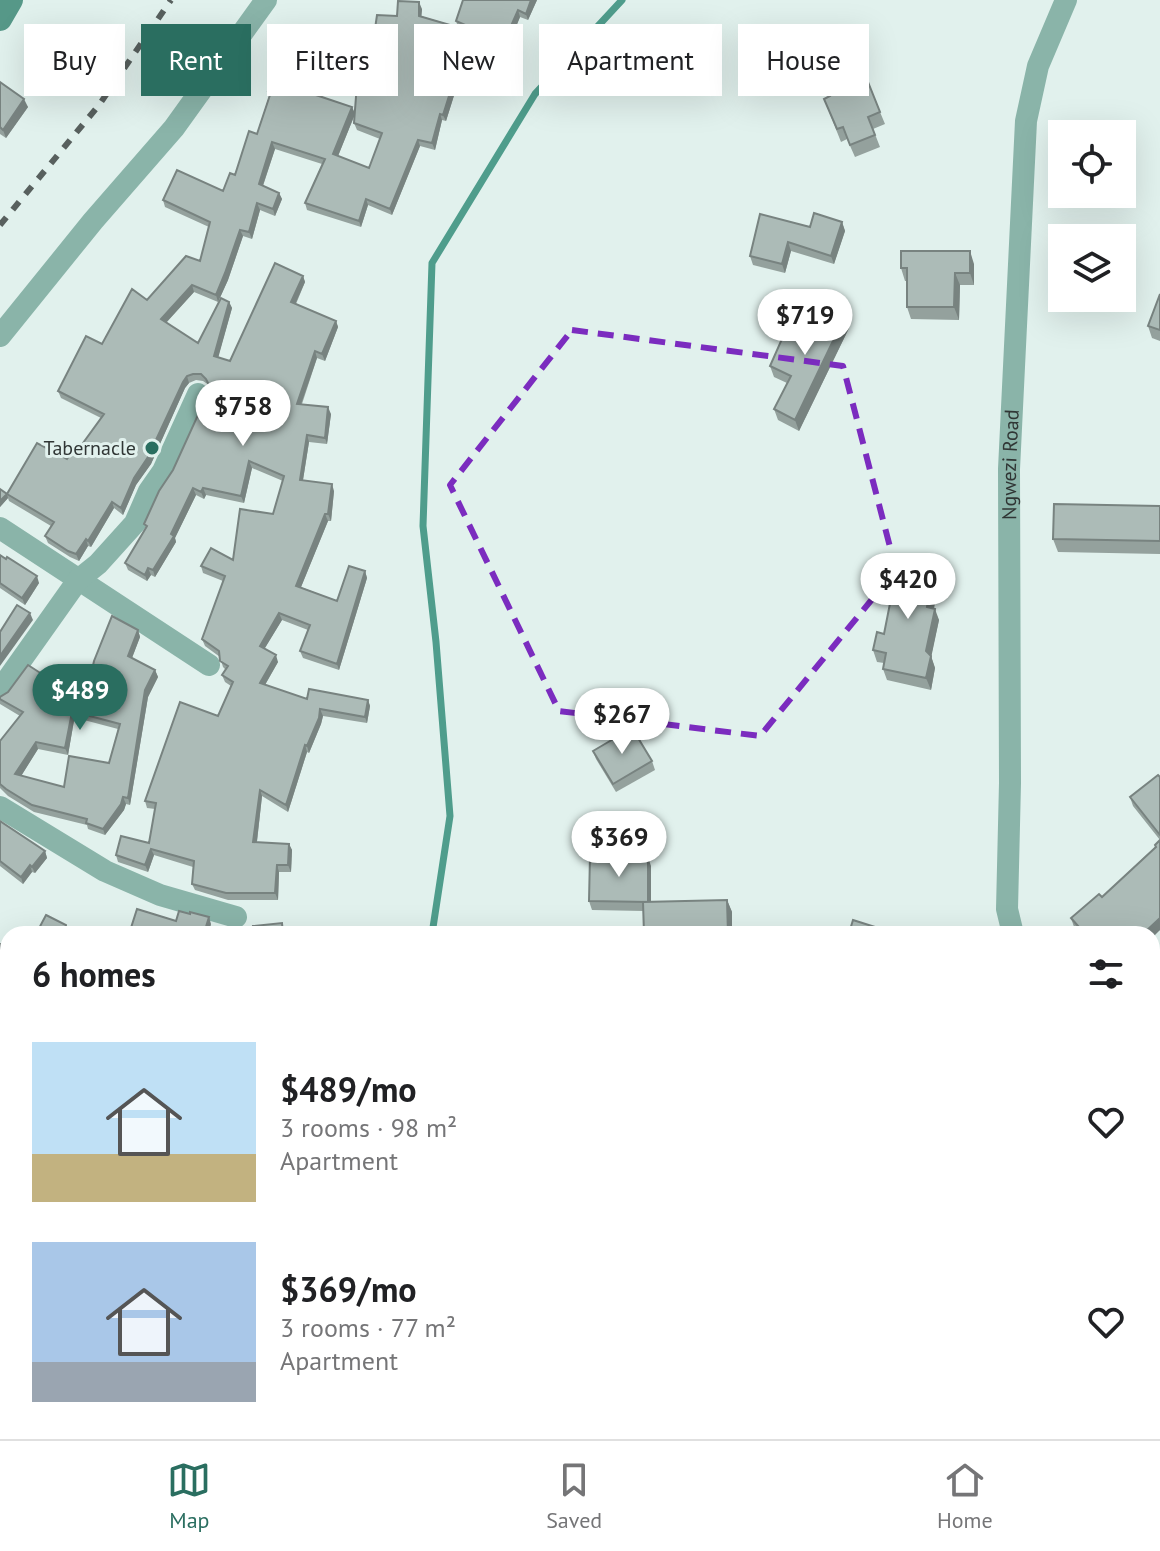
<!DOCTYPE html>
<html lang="en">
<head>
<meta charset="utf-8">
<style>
  :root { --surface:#fff; --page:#f6f6f6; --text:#202124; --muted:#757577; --line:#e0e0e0; --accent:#2a6e60 }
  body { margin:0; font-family:"PT Sans",sans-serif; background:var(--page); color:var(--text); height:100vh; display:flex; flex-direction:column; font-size:30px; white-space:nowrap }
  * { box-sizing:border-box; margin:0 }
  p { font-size:26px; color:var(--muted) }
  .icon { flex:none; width:44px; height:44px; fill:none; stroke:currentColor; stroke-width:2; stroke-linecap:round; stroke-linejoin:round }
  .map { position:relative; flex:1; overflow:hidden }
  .sheet { position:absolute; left:0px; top:926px; width:1160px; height:514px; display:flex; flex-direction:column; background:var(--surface); border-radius:24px 24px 0 0; box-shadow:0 8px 32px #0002 }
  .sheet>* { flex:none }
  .hud { position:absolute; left:24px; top:24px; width:1112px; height:72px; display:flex; gap:16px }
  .tools { position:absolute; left:1048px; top:120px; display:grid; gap:16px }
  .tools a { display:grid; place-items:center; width:88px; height:88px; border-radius:0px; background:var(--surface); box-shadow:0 8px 32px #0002; font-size:40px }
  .price { position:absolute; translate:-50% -68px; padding:0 18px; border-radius:28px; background:#fff; color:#222; font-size:26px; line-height:52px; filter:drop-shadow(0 2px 4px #0008) }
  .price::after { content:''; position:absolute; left:50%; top:48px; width:24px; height:18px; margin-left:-12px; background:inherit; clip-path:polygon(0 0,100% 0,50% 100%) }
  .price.on { background:var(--accent); color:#fff }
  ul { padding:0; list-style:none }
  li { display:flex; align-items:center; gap:24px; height:200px; padding:0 32px }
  li span { display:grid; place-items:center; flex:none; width:224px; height:160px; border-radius:0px; color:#555 }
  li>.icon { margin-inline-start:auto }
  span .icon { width:96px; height:96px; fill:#fffc; stroke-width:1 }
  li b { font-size:34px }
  h2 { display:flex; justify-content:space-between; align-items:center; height:96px; padding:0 32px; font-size:34px }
  .chip { padding:0 28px; border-radius:0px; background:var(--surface); box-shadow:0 8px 32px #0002; font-size:28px; line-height:72px }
  .chip.on { background:var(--accent); color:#fff }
  .menu { display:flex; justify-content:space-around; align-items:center; height:112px; border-top:2px solid var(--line); background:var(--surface); font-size:22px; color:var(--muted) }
  .menu a { display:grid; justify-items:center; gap:4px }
  .menu .on { color:var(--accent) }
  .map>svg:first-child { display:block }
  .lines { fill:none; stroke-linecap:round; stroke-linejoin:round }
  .stream { stroke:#4f9d8c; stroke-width:7 }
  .lane { stroke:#8ab4a9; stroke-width:11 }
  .street { stroke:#8ab4a9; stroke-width:22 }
  .secondary { stroke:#569888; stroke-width:24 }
  .rail { stroke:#58605e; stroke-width:6; stroke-dasharray:10 10; stroke-linecap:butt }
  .wall { fill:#94a19d }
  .shaded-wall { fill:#788380 }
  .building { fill:#acbbb7; stroke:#788380; stroke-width:2 }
  .marked { fill:none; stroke:#7b2cbf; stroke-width:6; stroke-dasharray:16 10; stroke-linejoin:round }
  .poi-dot { fill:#2a6e60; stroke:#e1f1ed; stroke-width:3 }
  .labels { text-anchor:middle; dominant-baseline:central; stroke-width:6; stroke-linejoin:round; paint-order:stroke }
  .poi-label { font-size:20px; fill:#303635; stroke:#e1f1ed; text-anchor:end }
  .street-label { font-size:20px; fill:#303635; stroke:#e1f1ed }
</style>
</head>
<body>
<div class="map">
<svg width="1160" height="1439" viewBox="0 0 1160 1439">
  <rect width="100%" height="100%" fill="#e1f1ed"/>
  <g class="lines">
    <g class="stream">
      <path d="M432,934L450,816L436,642L423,526L432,263L535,94L622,0"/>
      <path d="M0,1407L8,1406"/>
      <path d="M835,1432L841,1439"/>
    </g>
    <path class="lane" d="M1152,1004L1160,998"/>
    <g class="street">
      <path d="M0,336L93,221L174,128L266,0"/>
      <path d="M0,528L209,665"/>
      <path d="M0,690L78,580L98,564L135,523L149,491L163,471L198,394"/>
      <path d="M0,807L105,871L160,895L236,917"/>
      <path id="s1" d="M1013,934L1007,909L1010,783L1009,469L1026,121L1038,66L1066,0"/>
      <path d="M0,1041H8"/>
      <path d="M1152,1113L1160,1122"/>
      <path d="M892,1432L898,1439"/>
    </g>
    <path class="secondary" d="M0,19L11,0"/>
    <path class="rail" d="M0,225L99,105L171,0"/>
  </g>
  <g class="wall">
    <path d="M537,0L528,20L520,17L507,49L468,32L469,36L456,83L457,86L446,121L442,120L435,150L420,146L392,215L368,205L361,227L307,210L305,203L322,164L275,149L263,186L279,193L282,199L275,216L260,210L252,239L243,236L228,280L218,302L194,292L166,323L198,343L229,302L232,308L218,357L230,361L303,276L305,282L296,304L336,321L338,327L325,361L317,358L302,404L331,414L327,444L309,442L303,480L334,491L331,521H328L301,587L337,601L365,571L367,578L339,670L303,658L300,651L308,630L282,620L264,649L278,662L265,685L307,699L368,700L370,706L367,723L323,716L321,724L309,753L307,752L288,812L262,796L257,842L289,844L292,850L291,872H279L278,900H228L195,890L192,884L193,867L154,855L148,872L118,862L116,855L149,843L155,809L147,808L145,801L218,716L231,686L225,682L222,675L226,670L223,667L220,657L205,646L202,639L223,581L203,573L201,566L233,560L273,514L283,481L252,468L244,503L206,495L204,499L196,495L175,538L176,542L155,577L151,575L147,581L128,570L125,563L146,528L144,524L173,470L208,393L209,385L203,381L196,380L189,383L185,388L151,464L136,485L123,515L114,508L91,547L88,546L79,561L70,557L48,543L45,536L51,526L9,501L8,498L0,507V489L7,494L75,454L101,418L61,398L58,391L102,344L147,300L200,261L209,227L165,207L163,200L223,191L235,175L257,134L269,96L268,91L297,79L330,44L332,50L317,95L352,107L355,114L338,156L369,168L380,139L357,130L354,123L375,29L397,16L422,9L421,16L458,27L456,21Z"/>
    <path d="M0,83L28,107L6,138L0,134Z"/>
    <path d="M824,99L880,112L885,124L873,129L880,147L855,157L847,139L841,142Z"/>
    <path d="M842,222L845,231L834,264L791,251L785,273L753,265L750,256L810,227Z"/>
    <path d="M974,264V285H960L959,320L911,319L907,307V281H905L901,268Z"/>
    <path d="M1160,294V341L1152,338L1148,326Z"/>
    <path d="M849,328L799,431L778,420L774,409L787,383L774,377L770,366Z"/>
    <path d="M1160,506V554L1058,552L1053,539Z"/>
    <path d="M0,555L39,583L25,605L0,588Z"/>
    <path d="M940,577L933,609L939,620L931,656L935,668L931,690L887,680L883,669L884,663L877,662L873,650L884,634Z"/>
    <path d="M138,630L140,637L132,658L155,670L158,677L148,697L130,805L126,804L124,810L105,835L88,829L87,825L34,812L8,796L0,788V741L20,716L0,704V697L48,682L46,685L74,702L76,709L68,755L38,749L21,776L64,787L109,763L118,729L84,720L82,714Z"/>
    <path d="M593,751L652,761L655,770L616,792L596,759Z"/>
    <path d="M1160,777V930L1152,934H1080L1074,927L1071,918L1102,897L1155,847V845L1160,840L1133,806L1130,797Z"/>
    <path d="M0,821L45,851L47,858L35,873L32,872L23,884L0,866Z"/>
    <path d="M651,866V902L727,900L732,912V934H644V911L592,910L589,901Z"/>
    <path d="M8,1259V1367L0,1370V1263Z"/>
    <path d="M1160,1323V1414L1152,1405V1330Z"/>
    <path d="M1030,1432H1090L1096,1439H1035Z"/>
  </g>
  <g class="shaded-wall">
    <path d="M531,0H537L528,20L526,14Z"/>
    <path d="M419,2L422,9L421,22L419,16Z"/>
    <path d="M518,10L520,17L507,49L504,42Z"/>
    <path d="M467,30L469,36L456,83L457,86L446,121L443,115Z"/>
    <path d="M330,44L332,50L315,101L313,94Z"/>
    <path d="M24,99L28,107L6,138L3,130Z"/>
    <path d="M352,107L355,114L336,161L333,154Z"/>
    <path d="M440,114L442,120L435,150L432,143Z"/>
    <path d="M418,140L420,146L392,215L390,209Z"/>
    <path d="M272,142L275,149L261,191L259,184Z"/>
    <path d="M279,193L282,199L275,216L273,209Z"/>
    <path d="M366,199L368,205L361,227L359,221Z"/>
    <path d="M257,203L260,210L252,239L249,232Z"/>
    <path d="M842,222L845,231L834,264L831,256Z"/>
    <path d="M240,230L243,236L228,280L218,302L216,295Z"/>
    <path d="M788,242L791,251L785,273L782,264Z"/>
    <path d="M970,251L974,264V285L970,273Z"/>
    <path d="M955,273L960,285L959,320L954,307Z"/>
    <path d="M303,276L305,282L293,309L291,302Z"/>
    <path d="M192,285L194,292L163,326L161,319Z"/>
    <path d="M229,302L232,308L217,362L214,356Z"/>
    <path d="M845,316L849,328L799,431L795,420Z"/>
    <path d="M336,321L338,327L325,361L322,354Z"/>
    <path d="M315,351L317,358L299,410L297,404Z"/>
    <path d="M187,376L189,383L185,388L151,464L136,485L123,515L121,508L134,478L183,382Z"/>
    <path d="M328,407L331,414L327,444L325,438Z"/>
    <path d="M307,435L309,442L302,486L300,480Z"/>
    <path d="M249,461L252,468L244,503L241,496Z"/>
    <path d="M332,484L334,491L331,521L328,514Z"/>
    <path d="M193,488L196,495L175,538L176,542L155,577L153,570Z"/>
    <path d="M203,488L206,495L204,499L201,492Z"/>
    <path d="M7,494L8,498L0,507V501Z"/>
    <path d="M112,502L114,508L91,547L88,541Z"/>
    <path d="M325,514L328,521L299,592L296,586Z"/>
    <path d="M86,539L88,546L79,561L76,554Z"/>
    <path d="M935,565L940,577L932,619L927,607Z"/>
    <path d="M148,568L151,575L147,581L145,575Z"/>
    <path d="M365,571L367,578L339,670L337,664Z"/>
    <path d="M37,576L39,583L25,605L22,598Z"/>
    <path d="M935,609L939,620L930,663L926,651Z"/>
    <path d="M30,613L33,620L0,666V656Z"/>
    <path d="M279,613L282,620L262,653L260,646Z"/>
    <path d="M138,630L140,637L130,663L128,656Z"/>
    <path d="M276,655L278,662L262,690L260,683Z"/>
    <path d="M931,656L935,668L931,690L926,678Z"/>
    <path d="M155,670L158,677L148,697L130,805L128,798L145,690Z"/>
    <path d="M368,700L370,706L367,723L365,717Z"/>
    <path d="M74,702L76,709L68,755L65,748Z"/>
    <path d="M320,709L323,716L321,724L309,753L307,746Z"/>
    <path d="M36,742L38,749L18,781L15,774Z"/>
    <path d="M305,745L307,752L288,812L286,805Z"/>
    <path d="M260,790L262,796L256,849L253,842Z"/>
    <path d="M123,797L126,804L124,810L105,835L103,829Z"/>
    <path d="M289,844L292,850L291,872L288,865Z"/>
    <path d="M151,849L154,855L148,872L145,865Z"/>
    <path d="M45,851L47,858L35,873L32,867Z"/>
    <path d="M648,857L651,866V911L648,902Z"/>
    <path d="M30,865L32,872L23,884L21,877Z"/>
    <path d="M277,865L279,872L278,900L275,893Z"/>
    <path d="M727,900L732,912V934H728Z"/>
    <path d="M209,917L211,924L209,934L205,930Z"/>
    <path d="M1160,918V930L1152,938V934H1145L1144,933Z"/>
    <path d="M8,992V1003L0,1018V1007Z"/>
    <path d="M4,1096L7,1103L2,1119L0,1109Z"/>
    <path d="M8,1204V1214L0,1225V1215Z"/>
  </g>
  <g class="building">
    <path d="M463,0H531L526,14L518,10L504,42L456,21Z"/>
    <path d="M398,1L419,2V16L467,30L452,79L454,80L443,115L440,114L432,143L418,140L390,209L366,199L359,221L305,203L325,159L272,142L259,184L279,193L273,209L257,203L249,232L240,230L225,273L216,295L192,285L161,319L198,343L221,298L229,302L214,356L230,361L275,263L303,276L291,302L336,321L322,354L315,351L297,404L328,407L325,438L307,435L300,480L332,484L328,514H325L296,586L337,601L349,566L365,571L337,664L300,651L310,625L279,613L260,646L276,655L260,683L307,699L309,689L368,700L365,717L320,709L319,718L307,746L305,745L286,805L260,790L253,842L289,844L288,865H277L275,893H226L192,884L194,861L151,849L145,865L116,855L121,836L149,843L156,803L145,801L180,702L218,716L233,682L222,675L228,666L220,661L219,651L202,639L225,576L201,566L211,548L233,560L240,509L273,514L284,476L249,461L241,496L203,488L201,492L193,488L171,534L174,536L153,570L148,568L145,575L125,563L147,526L144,524L159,491L173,470L208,393L209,385L206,379L201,374H193L187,376L183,382L148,457L134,478L121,508L112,502L88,541L86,539L76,554L68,551L45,536L54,522L7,494L37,443L67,459L72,452L75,454L104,414L58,391L86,336L102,344L132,289L147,300L186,256L200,261L210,222L163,200L177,170L223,191L230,173L235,175L249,131L257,134L271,92L268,91L274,72L297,79L308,38L330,44L313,94L352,107L333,154L369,168L382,133L354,123L361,31H363V28L375,29L377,15L397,16Z"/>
    <path d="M856,52L880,112L868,117L875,135L850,145L843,127L837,129L824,99L830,96L818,67Z"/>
    <path d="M0,82L24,99L3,130L0,127Z"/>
    <path d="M814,213L842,222L831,256L788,242L782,264L750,256L760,214L810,227Z"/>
    <path d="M901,251H970V273H955L954,307H907V268H901Z"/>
    <path d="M1160,294V330L1148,326Z"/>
    <path d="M814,302L845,316L795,420L774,409L791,376L770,366L785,332L797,338Z"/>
    <path d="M0,489L7,494L0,501Z"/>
    <path d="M1054,504L1160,506V541L1053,539Z"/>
    <path d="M0,555L6,559L7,557L37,576L22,598L0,583Z"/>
    <path d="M899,558L935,565L927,607L935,609L926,651L931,656L926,678L883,669L886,653L873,650L877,632L884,634Z"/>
    <path d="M17,605L30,613L0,656V632Z"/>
    <path d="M112,616L138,630L128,656L155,670L145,690L128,798L123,797L121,804L103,829L86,823L87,819L32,805L6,789L0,784V741L23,712L0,699V697L8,692L28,665L45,676L42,682L74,702L65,748L36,742L15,774L64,787L69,756L109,763L120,724L82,714L94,661Z"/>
    <path d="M632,728L652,761L613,784L593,751Z"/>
    <path d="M1158,775L1160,777V835L1130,797Z"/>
    <path d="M0,821L45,851L32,867L30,865L21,877L0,861Z"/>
    <path d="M1160,840V918L1144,933L1142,931L1139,934H1085L1071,918L1099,894L1102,897L1156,847L1155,845Z"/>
    <path d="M590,856L648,857V902L589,901Z"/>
    <path d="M727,900L728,934H644L643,902Z"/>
    <path d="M137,909L176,921L179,911L190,914V912L209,917L205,930L220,934H134L130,931Z"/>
    <path d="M46,915L66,925L65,934H36Z"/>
    <path d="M853,920L897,934H840L841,931L849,933Z"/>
    <path d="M282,923L283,934H254L253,926Z"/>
    <path d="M0,944L8,948V992L0,1007Z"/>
    <path d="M8,1047V1098L4,1096L0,1109V1048Z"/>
    <path d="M0,1149L8,1153V1204L0,1215Z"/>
    <path d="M8,1259V1359L0,1362V1263Z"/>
    <path d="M1160,1323V1408L1152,1398V1330Z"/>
    <path d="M478,1432L483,1439H470Z"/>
    <path d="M1034,1432H1090L1096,1439H1039Z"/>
  </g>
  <path class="marked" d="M572,330L843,366L896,570L760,736L559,711L450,485Z"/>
  <circle class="poi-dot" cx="152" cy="448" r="8"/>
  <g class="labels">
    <g class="poi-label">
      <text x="136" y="448">Tabernacle</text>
    </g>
    <g class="street-label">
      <text stroke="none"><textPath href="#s1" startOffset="470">Ngwezi Road</textPath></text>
    </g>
  </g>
</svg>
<div class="tools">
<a><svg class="icon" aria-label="locate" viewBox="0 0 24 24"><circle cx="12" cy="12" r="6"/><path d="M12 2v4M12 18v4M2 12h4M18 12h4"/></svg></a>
<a><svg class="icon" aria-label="layers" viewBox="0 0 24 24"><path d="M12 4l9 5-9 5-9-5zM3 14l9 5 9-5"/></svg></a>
</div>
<b class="price" style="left:805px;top:357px">$719</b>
<b class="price" style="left:243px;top:448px">$758</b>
<b class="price" style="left:908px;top:621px">$420</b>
<b class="price on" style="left:80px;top:732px">$489</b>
<b class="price" style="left:622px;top:756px">$267</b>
<b class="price" style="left:619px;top:879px">$369</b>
<div class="hud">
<a class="chip">Buy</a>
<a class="chip on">Rent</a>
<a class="chip">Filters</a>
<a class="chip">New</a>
<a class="chip">Apartment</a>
<a class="chip">House</a>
</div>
<section class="sheet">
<h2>6 homes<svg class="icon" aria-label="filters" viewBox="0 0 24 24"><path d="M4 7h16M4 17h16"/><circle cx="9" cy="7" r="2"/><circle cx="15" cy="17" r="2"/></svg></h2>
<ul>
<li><span style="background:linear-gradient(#bfe0f5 70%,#c2b280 0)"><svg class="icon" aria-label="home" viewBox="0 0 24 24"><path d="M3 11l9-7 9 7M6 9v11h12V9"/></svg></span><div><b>$489/mo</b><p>3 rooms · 98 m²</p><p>Apartment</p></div><svg class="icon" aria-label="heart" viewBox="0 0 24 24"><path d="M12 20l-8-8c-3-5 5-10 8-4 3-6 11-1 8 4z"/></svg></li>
<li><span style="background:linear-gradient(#a9c7e8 75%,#9aa5b1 0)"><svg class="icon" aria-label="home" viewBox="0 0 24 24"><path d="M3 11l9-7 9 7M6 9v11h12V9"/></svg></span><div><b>$369/mo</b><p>3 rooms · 77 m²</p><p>Apartment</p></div><svg class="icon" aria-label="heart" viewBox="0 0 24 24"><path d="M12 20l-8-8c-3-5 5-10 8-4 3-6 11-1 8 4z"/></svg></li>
</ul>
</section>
</div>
<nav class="menu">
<a class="on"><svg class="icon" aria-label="map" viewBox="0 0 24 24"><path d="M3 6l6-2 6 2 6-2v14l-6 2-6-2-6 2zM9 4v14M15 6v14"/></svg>Map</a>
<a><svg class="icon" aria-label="saved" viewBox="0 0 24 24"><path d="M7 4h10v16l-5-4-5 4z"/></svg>Saved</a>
<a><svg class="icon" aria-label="home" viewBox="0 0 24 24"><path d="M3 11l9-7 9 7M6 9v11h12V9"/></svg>Home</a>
</nav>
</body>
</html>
